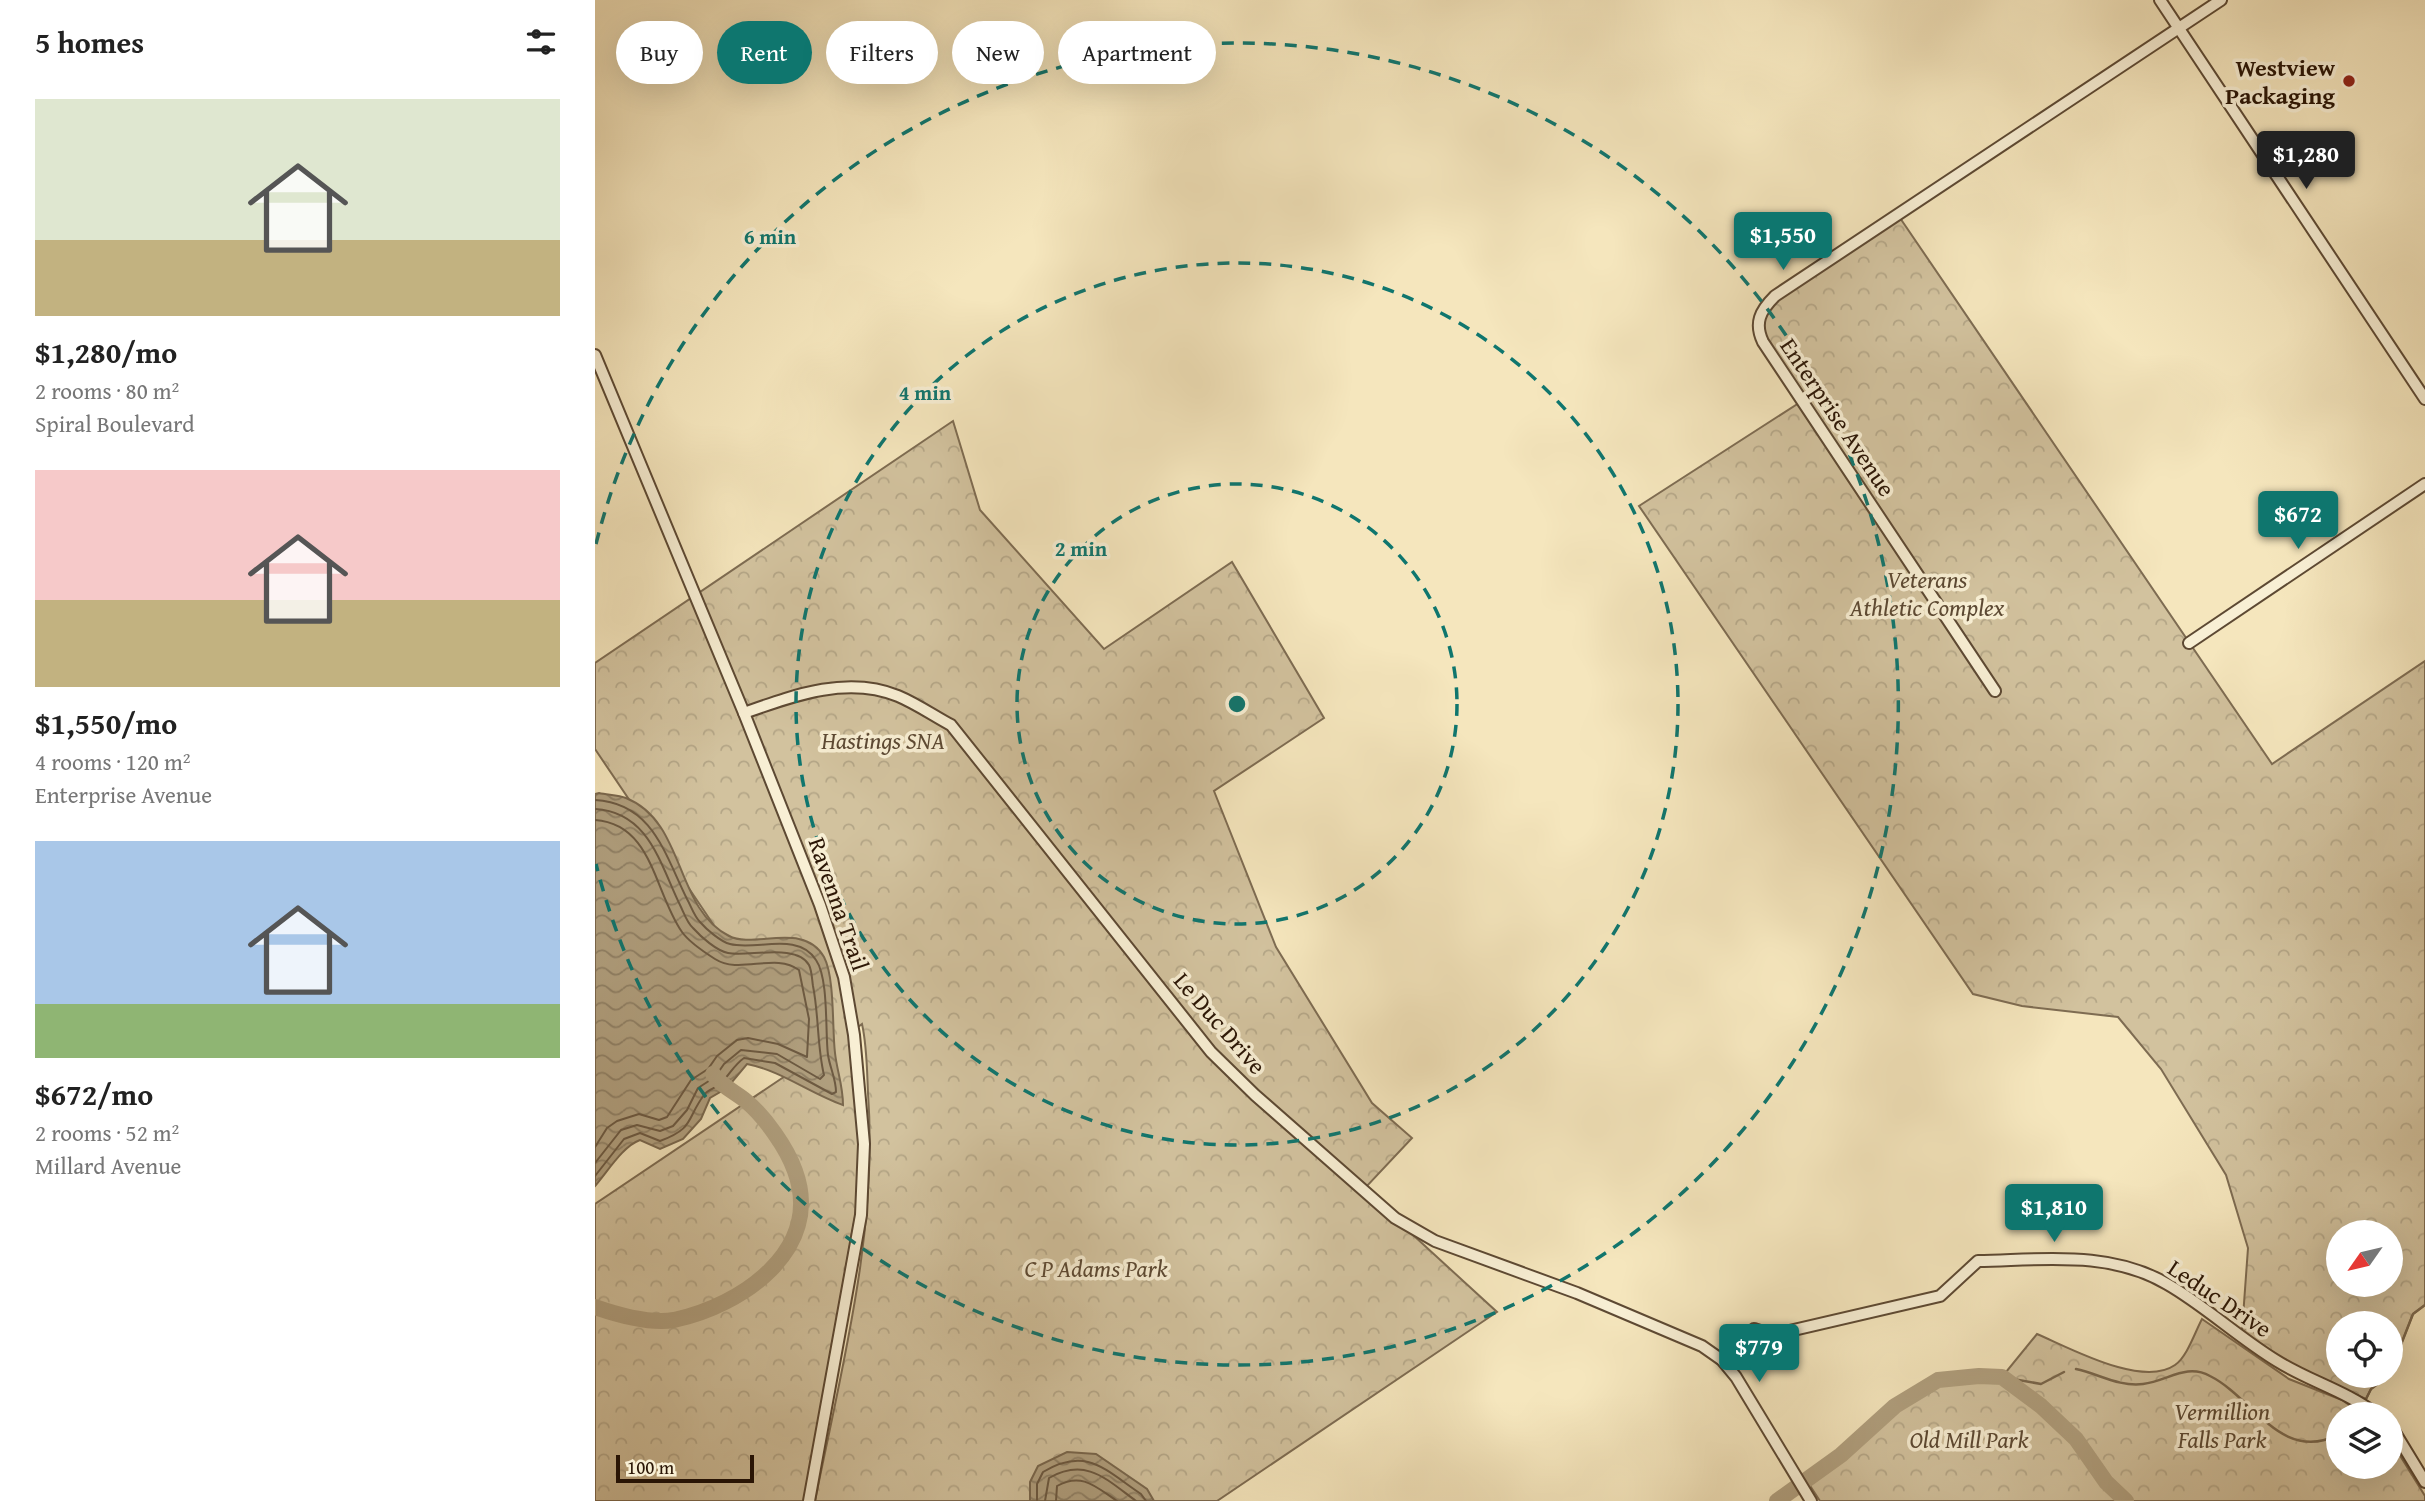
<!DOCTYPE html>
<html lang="en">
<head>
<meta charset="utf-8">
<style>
  :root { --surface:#fff; --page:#f6f6f6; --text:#222; --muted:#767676; --accent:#0f766e }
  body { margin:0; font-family:"Gentium Book Plus",serif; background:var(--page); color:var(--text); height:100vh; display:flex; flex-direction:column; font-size:26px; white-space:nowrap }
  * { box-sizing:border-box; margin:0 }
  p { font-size:23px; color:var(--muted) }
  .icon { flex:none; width:38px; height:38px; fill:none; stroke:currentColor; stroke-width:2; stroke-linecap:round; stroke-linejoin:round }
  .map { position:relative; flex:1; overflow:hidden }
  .panel { display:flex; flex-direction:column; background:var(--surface); width:595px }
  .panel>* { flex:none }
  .top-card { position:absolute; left:21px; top:21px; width:665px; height:63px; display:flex; gap:14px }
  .needle { width:46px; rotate:236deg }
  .buttons { position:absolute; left:1731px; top:1220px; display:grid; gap:14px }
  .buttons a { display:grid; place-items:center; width:77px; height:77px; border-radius:50%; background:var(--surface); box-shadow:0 7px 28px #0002; font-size:35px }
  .scale { position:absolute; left:21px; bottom:18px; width:138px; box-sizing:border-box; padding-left:7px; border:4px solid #2a1505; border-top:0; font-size:19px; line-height:24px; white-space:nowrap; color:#2a1505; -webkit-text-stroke:5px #f8efd4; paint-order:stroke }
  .price { position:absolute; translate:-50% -60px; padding:0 16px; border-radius:7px; background:var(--accent); color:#fff; font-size:23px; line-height:46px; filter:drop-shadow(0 2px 4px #0008) }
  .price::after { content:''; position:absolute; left:50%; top:42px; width:21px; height:16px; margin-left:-10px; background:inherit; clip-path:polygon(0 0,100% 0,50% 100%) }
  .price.on { background:#222; color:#fff }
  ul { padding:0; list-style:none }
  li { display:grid; align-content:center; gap:14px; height:371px; padding:0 35px }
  li span { display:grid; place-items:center; height:217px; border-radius:0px; color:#555 }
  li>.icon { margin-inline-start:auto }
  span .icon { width:126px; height:126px; fill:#fffc; stroke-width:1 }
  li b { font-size:30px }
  h2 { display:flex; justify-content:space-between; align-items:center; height:84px; padding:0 35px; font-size:30px }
  .pill { padding:0 24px; border-radius:32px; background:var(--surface); box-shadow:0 7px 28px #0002; font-size:24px; line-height:63px }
  .pill.on { background:var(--accent); color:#fff }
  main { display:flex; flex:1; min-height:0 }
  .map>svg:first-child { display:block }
  .forest { fill:url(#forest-crowns); stroke:#7e6c52; stroke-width:2; fill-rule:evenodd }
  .water { fill:url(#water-waves); stroke:#7a684e; stroke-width:2 }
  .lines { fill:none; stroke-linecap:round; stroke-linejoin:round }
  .shore { stroke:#6d5a42; stroke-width:2 }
  .stream { stroke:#7a684e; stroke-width:2.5 }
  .river { stroke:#b09f7e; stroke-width:16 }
  .minor-casing { stroke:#5d4933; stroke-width:14 }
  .minor { stroke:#f8efd4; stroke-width:10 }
  .ring { fill:none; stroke:#0f766e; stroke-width:3.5; stroke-dasharray:12 9 }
  .poi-dot { fill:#8f2418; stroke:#f8efd4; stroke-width:2.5 }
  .labels { text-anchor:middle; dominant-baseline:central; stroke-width:7; stroke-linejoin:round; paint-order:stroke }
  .poi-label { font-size:24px; font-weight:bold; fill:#2a1505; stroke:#f8efd4; text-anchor:end }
  .street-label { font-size:24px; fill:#2a1505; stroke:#f8efd4 }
  .park-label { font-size:24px; font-style:italic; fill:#5c4933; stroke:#f8efd4 }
  .centre { fill:#0f766e; stroke:#f8efd4; stroke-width:3.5 }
  .ring-label { font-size:21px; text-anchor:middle; font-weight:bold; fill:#0f766e; stroke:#f8efd4; stroke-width:7; stroke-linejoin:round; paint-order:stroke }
</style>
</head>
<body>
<main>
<section class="panel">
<h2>5 homes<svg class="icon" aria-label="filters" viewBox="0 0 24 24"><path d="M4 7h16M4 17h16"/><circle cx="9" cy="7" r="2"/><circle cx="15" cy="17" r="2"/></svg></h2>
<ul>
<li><span style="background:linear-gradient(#dfe7d0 65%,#c2b280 0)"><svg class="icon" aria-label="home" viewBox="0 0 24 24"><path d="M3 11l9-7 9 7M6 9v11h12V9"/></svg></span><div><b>$1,280/mo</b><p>2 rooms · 80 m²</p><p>Spiral Boulevard</p></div></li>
<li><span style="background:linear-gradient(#f6c9c9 60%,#c2b280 0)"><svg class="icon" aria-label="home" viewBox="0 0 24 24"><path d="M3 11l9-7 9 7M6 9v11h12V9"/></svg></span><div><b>$1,550/mo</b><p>4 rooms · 120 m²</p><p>Enterprise Avenue</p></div></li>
<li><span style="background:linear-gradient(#a9c7e8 75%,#8fb573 0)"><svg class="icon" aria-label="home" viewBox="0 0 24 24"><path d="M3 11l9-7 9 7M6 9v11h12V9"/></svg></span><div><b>$672/mo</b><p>2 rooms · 52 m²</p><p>Millard Avenue</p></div></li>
</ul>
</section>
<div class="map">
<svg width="1830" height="1501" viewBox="0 0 1830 1501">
  <defs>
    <pattern id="forest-crowns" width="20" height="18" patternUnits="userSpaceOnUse" patternTransform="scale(1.75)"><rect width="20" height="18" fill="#d2c29e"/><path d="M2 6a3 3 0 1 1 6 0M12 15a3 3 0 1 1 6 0" fill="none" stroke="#b4a687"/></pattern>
    <pattern id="water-waves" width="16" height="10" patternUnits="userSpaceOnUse" patternTransform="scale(1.75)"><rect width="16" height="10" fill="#b09f7e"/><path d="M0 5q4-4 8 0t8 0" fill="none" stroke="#8f8065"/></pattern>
  </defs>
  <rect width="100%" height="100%" fill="#f5e6bd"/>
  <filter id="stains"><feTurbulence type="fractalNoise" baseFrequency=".00286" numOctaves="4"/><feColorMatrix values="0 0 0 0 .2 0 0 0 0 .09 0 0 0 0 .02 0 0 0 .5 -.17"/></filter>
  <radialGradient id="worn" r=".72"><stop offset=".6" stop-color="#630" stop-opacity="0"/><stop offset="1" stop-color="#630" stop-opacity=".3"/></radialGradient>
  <g class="forest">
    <path d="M1303,215L1677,764L1830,661V1305L1818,1314L1796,1370V1323H1743V1376H1793L1776,1389L1771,1399L1707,1372L1647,1331L1653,1248L1631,1175L1566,1069L1523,1017L1427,1006L1378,994L1044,506L1207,401L1168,342V308ZM1743,1232H1796V1284H1743Z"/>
    <path d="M358,421L385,510L509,649L637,562L729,718L619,791L681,947L777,1103L817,1138L772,1186L680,1109L630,1060L578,998L588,1024L902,1312L622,1501H220C247,1366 283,1232 273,1093C272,1071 272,1046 267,1024L258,1031L265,1126L262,1206L209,1501H0V1204L211,1062L0,749V663Z"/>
    <path d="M1607,1319L1694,1379L1747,1400L1767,1414H1743V1466H1796V1441L1830,1496V1501H1225L1210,1478L1246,1455L1300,1406L1343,1380L1407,1377L1442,1334C1475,1348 1547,1388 1580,1365C1592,1357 1600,1332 1607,1319Z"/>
  </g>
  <g class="water">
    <path d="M4,793C13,795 23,795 31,798C91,822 79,908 134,936C159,949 209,921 229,957C240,978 237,1029 240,1053C242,1071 248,1086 248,1105C214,1093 187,1071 152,1064L132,1088L115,1098L106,1119L88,1139L65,1149L45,1140C28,1146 13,1171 0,1186V794Z"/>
    <path d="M472,1452L501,1454L552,1489L559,1501H435V1482L443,1466Z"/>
  </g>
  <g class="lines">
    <g class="shore">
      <path d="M0,800C58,803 70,855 92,899C96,906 99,916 105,922C111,929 126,942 135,944C161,951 203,931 221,960C234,979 230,1033 233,1055C235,1068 241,1079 241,1092L237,1094L180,1063L149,1058C139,1065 135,1074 127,1082C122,1088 113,1089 109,1095C91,1119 100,1128 65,1141L45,1133L29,1139L0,1176"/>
      <path d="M0,809C54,812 65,864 85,905C89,913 92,923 98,928C106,937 122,951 133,953C153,957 202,943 214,965C217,971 217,980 218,986C224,1016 222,1046 229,1075L225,1079L182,1054L146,1050L129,1064L120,1077L103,1088L92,1110L78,1126L65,1131L42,1125L26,1130L0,1163"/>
      <path d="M0,820C58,824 59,892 87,932C94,942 109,952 120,959C145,975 180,952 204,970L214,1019L212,1057L183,1044L153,1038L142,1040L122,1056L113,1069L96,1080L72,1117L64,1120L44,1114L22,1121L12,1128L0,1147"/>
      <path d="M442,1501V1484L448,1472C492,1446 510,1470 546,1494L551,1501"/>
      <path d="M450,1501L454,1478C491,1457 511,1479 541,1501"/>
      <path d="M461,1501L462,1486C487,1472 501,1487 522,1501"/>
    </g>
    <g class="stream">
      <path d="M1481,1369C1504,1374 1524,1387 1548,1384C1573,1381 1591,1363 1615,1376C1659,1398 1685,1463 1743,1435"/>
      <path d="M1796,1370L1818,1314L1830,1305"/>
      <path d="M1407,1377L1446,1384L1469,1372"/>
      <path d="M1770,1401L1776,1389L1793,1376"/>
      <path d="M1765,1414L1768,1407"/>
    </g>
    <g class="river">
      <path d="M0,1307C23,1315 54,1324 79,1320C146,1306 229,1250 200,1171C192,1148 170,1117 151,1101C140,1092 126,1086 118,1074"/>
      <path d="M1182,1501L1246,1455L1300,1406L1343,1380L1384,1376L1407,1377L1446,1406L1481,1439L1511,1482L1531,1501"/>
    </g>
    <defs>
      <g id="minor">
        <path d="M1565,0L1830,399"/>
        <path d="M0,355L149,713L225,905L249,977L259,1035L269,1144L266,1215L214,1501"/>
        <path d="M1594,643L1830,484"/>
        <path d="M1400,691L1168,342C1159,323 1165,311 1180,296L1626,0"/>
        <path d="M149,713C197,696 252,675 303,696C322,704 339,716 356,725L616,1052L660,1095L800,1218L840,1241L982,1293L1107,1346L1127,1360L1141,1377L1216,1501"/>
        <path d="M1127,1360L1159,1329L1177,1335L1345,1296L1383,1261C1447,1260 1515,1250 1572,1284C1609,1305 1644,1338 1682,1361C1714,1381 1751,1391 1781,1414"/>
        <path d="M1796,1426L1830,1482"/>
      </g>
    </defs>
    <use href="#minor" class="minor-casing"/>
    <use href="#minor" class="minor"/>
  </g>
  <g class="ring">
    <circle cx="642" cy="704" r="220"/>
    <circle cx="642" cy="704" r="441"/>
    <path d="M1 544A661 661 0 1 1 1 864"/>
  </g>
  <circle class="poi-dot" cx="1754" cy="81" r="7"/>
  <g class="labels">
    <g class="poi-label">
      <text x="1740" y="67">Westview<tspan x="1740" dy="28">Packaging</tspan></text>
    </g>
    <g class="street-label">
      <text transform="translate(1243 417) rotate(56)">Enterprise Avenue</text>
      <text transform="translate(244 904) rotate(71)">Ravenna Trail</text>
      <text transform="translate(625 1023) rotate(49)">Le Duc Drive</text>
      <text transform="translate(1625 1298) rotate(34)">Leduc Drive</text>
    </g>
    <g class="park-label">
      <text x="1332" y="579">Veterans<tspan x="1332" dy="28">Athletic Complex</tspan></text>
      <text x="288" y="740">Hastings SNA</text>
      <text x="501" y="1268">C P Adams Park</text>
      <text x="1627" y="1411">Vermillion<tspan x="1627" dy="28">Falls Park</tspan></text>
      <text x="1374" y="1439">Old Mill Park</text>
    </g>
  </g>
  <circle cx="642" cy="704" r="10" class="centre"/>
  <g class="ring-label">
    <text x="175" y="244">6 min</text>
    <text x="330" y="400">4 min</text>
    <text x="486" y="556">2 min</text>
  </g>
  <rect width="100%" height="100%" filter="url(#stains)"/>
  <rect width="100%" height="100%" fill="url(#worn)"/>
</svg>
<div class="buttons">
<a><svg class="needle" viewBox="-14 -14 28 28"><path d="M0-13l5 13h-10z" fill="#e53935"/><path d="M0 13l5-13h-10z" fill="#767676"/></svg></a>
<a><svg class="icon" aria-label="locate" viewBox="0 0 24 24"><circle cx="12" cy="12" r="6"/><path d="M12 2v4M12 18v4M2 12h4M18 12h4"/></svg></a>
<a><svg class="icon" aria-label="layers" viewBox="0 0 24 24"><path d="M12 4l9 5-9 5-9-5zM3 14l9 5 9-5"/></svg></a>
</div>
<div class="scale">100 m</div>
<b class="price on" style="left:1711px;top:191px">$1,280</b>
<b class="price" style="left:1188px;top:272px">$1,550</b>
<b class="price" style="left:1703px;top:551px">$672</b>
<b class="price" style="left:1459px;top:1244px">$1,810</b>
<b class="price" style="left:1164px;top:1384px">$779</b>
<div class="top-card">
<a class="pill">Buy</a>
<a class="pill on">Rent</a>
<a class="pill">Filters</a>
<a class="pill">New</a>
<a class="pill">Apartment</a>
</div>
</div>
</main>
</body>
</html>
